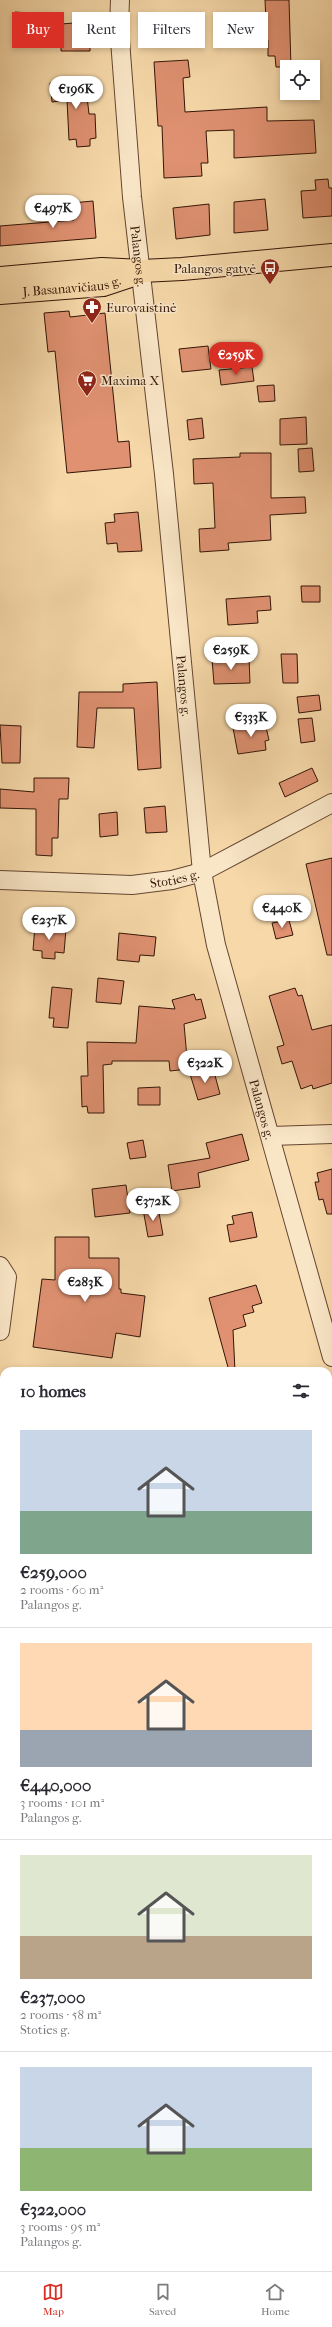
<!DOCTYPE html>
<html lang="en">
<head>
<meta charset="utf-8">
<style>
  :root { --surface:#fff; --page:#f2f2f3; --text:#2b2b33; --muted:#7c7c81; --line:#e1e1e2; --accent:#d93025 }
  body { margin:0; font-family:"IM FELL French Canon",serif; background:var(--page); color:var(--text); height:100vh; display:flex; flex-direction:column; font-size:15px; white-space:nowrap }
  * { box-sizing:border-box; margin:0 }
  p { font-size:13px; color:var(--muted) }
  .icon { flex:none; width:22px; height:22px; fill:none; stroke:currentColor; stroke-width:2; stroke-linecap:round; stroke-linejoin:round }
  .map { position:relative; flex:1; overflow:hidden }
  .side { position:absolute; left:0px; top:1367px; width:332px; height:904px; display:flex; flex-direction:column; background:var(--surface); border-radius:12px 12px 0 0; box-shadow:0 2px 6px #0003 }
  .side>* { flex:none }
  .guide { position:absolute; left:12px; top:12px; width:308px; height:36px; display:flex; gap:8px }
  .buttons { position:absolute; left:280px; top:60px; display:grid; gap:8px }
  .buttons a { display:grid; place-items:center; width:40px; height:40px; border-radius:0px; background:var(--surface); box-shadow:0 2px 6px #0003; font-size:20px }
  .price { position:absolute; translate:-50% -34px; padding:0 9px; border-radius:14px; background:#fff; color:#222; font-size:13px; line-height:26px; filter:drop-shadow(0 1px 2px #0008) }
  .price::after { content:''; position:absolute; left:50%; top:24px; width:12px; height:9px; margin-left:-6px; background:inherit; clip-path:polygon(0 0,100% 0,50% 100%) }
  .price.selected { background:var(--accent); color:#fff }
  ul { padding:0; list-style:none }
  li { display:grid; align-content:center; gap:8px; height:212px; padding:0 20px }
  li+li { border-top:1px solid var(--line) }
  li span { display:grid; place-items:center; height:124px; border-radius:0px; color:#555 }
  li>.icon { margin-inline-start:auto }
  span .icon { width:72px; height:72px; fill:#fffc; stroke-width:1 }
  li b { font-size:17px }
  h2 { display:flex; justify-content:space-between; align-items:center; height:48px; padding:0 20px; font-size:17px }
  .pill { padding:0 14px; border-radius:0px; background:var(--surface); box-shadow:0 2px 6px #0003; font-size:14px; line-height:36px }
  .pill.selected { background:var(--accent); color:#fff }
  .tabs { display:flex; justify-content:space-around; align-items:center; height:56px; border-top:1px solid var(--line); background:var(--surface); font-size:11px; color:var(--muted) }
  .tabs a { display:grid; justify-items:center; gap:2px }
  .tabs .selected { color:var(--accent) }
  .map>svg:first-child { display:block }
  .building { fill:#df9171; stroke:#341507 }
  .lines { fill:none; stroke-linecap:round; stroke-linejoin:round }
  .minor-casing { stroke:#644630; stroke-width:20 }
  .major-casing { stroke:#341507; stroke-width:24 }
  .minor { stroke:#f9e6c7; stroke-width:18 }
  .major { stroke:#f6d8a9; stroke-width:22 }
  .labels { text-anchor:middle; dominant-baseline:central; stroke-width:3; stroke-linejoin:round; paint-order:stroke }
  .street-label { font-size:13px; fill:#341507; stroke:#f9e6c7 }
  .poi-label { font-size:13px; fill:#341507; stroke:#f9e6c7; text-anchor:start }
</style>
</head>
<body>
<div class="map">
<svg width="332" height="2271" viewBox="0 0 332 2271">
  <rect width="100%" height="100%" fill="#f6d8a9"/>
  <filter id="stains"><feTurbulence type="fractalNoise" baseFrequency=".005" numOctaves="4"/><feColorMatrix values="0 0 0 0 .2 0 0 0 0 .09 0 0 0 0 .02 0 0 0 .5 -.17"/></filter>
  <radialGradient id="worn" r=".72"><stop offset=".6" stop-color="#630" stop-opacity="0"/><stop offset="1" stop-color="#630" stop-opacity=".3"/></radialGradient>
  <g class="building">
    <path d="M265,0H289L291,67H276L275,56H268V40L225,43L224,24L266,22Z"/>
    <path d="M15,12L28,13L27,39L14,38Z"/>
    <path d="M74,23L75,32H90V51H61V24Z"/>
    <path d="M188,60L190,77L183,78L185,112L267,107V121L314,120L316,153L234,158V130L206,131L208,163H201L202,176L164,178L162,126H158L154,62Z"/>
    <path d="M85,79L89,114H95L96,138L90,139V146L77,147L76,139L69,140L67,100L52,102L50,83Z"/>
    <path d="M328,179L329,188H332V216L303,218L301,191L316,190L315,180Z"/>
    <path d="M265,199L268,230L234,233V202Z"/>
    <path d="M93,201L96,238L0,246V226L74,220L72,203Z"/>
    <path d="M209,204L210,235L176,239L173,208Z"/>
    <path d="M69,311L70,317L105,313L118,442L129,441L131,467L67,473L55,351L48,352L44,313Z"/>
    <path d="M208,346L211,369L182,372L179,349Z"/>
    <path d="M252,367L254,381L221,385L219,370Z"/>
    <path d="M274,385L275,401L259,402L257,386Z"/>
    <path d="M306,417L307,444L280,445V419Z"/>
    <path d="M202,418L204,438L189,440L187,420Z"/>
    <path d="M312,448L314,471L299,472L298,449Z"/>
    <path d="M240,453H271V498L305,497L306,513L270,515L271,540L228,543L229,550L200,552L199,529L215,528L213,483L194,484L193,459L240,457Z"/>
    <path d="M138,512L142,551L118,552L117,543L107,544L105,523L115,522L114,514Z"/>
    <path d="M301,586H320V602H302Z"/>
    <path d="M270,596L271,610L257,611L258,623L228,625L226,599Z"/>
    <path d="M281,654H297L298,683H283Z"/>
    <path d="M249,658L250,683L214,684L212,659Z"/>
    <path d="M157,682L161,768L138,770L134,708H97L94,748L77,747L79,692H123V684Z"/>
    <path d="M319,695L321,710L299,713L297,697Z"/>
    <path d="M312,718L315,741L301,743L298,719Z"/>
    <path d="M262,723L263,728L266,727L269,740L265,741L266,750L238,754L233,728Z"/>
    <path d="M0,725L21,726L20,763H2Z"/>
    <path d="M312,768L318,781L285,797L279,783Z"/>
    <path d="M34,778H69L68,799H59L58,838H52V856L36,855V809L0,808V789L34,792Z"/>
    <path d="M165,806L167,832L146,833L144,808Z"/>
    <path d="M117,812L118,835L100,837L99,814Z"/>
    <path d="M332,858V955H327L306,864Z"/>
    <path d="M289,920L293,935L276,939L272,923Z"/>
    <path d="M35,926L66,929L64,953L55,952V959L42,958V951L33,950Z"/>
    <path d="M119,933L156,937L154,956L140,955L139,962L117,960Z"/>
    <path d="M98,978L124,981L121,1004L96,1002Z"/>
    <path d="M52,987L72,989L68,1028L53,1027L54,1018H49Z"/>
    <path d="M295,988L298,996L302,995L312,1030L332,1025V1083L313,1089L312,1085L301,1089L292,1061L282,1064L277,1047L284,1045L269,996Z"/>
    <path d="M194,994L196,1000L201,999L206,1018L184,1024L188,1069L170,1071L169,1061H112V1064L103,1065L104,1113H88L87,1106L82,1107L81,1076H88L87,1042L136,1043L139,1006L175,1009L172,1000Z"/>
    <path d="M213,1068L220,1094L198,1100L190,1074Z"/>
    <path d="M160,1087V1105H138V1088Z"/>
    <path d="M242,1134L249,1160L198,1173L200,1187L172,1191L168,1165L210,1158L206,1143Z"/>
    <path d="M143,1140L146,1157L130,1159L127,1143Z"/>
    <path d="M332,1169V1214H327L323,1199L319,1200L315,1182H319L317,1173Z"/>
    <path d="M126,1185L130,1213L95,1217L92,1189Z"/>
    <path d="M158,1207L163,1235L148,1237L143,1209Z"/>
    <path d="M252,1212L257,1237L230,1242L227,1225L234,1224L232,1216Z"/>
    <path d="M55,1237H89V1258H119V1289H121V1293L145,1296L140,1337L116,1333L112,1358L33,1347L42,1279L55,1280Z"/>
    <path d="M256,1285L262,1303L252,1306L254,1312L243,1315L246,1326L233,1330L235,1371H229L209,1298Z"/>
  </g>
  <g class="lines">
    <defs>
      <g id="minor">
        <path id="s1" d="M120,0L119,27L132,197L164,474L202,872L216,945L332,1357"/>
        <path id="s2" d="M0,880L132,885L172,880L202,872L332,803"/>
        <path d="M271,1136L332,1134"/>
        <path d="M0,1266L7,1277L0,1331"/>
        <path d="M328,1949L332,1943"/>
        <path d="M123,2271L126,2267"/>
      </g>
      <g id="major">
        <path d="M0,278L102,269L142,271L182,269L332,255"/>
        <path id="s3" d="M0,293L103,285L133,275"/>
      </g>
    </defs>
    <use href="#minor" class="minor-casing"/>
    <use href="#major" class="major-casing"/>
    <use href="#minor" class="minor"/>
    <use href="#major" class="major"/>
  </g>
  <defs>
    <symbol id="bus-pin" viewBox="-11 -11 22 30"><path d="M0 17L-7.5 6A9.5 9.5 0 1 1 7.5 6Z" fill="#8f2418" stroke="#f9e6c7"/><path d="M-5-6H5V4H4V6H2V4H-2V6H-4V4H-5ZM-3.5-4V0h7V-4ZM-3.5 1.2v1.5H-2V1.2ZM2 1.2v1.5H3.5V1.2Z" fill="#fff"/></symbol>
    <symbol id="pharmacy-pin" viewBox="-11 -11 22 30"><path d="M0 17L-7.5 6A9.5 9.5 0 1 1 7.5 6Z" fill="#8f2418" stroke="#f9e6c7"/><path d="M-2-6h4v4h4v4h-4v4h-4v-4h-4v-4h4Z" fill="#fff"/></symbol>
    <symbol id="supermarket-pin" viewBox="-11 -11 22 30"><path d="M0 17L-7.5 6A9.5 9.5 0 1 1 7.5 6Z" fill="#8f2418" stroke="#f9e6c7"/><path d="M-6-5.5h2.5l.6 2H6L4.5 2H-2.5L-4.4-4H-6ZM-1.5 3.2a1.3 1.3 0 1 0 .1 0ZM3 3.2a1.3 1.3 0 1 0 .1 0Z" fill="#fff"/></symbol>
  </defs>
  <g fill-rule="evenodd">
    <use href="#bus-pin" x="259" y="257" width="22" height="30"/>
    <use href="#pharmacy-pin" x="81" y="296" width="22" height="30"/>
    <use href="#supermarket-pin" x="76" y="369" width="22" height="30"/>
  </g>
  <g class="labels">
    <g class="street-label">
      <text stroke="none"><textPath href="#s1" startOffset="257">Palangos g.</textPath></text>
      <text stroke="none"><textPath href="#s3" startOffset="72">J. Basanavičiaus g.</textPath></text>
      <text stroke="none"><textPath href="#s1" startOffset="689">Palangos g.</textPath></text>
      <text stroke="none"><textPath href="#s2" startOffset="175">Stoties g.</textPath></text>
      <text stroke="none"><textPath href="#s1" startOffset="1121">Palangos g.</textPath></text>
    </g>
    <g class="poi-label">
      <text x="256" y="268" text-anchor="end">Palangos gatvė</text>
      <text x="106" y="307">Eurovaistinė</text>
      <text x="101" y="380">Maxima X</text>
    </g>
  </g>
  <rect width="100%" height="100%" filter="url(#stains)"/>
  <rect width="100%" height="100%" fill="url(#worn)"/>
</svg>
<div class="buttons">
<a><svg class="icon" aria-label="locate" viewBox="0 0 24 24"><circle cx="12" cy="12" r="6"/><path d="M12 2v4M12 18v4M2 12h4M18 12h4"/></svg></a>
</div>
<b class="price" style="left:76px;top:110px">€196K</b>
<b class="price" style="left:53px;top:229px">€497K</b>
<b class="price selected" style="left:236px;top:376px">€259K</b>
<b class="price" style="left:231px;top:671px">€259K</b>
<b class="price" style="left:251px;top:738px">€333K</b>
<b class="price" style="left:282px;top:929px">€440K</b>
<b class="price" style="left:49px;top:941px">€237K</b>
<b class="price" style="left:205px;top:1084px">€322K</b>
<b class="price" style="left:153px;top:1222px">€372K</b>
<b class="price" style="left:85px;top:1303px">€283K</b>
<div class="guide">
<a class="pill selected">Buy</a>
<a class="pill">Rent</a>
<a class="pill">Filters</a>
<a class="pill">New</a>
</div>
<section class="side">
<h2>10 homes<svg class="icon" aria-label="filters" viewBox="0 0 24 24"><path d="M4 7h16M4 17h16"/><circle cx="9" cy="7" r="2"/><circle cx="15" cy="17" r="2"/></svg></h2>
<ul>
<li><span style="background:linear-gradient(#c9d6e8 65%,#7fa58c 0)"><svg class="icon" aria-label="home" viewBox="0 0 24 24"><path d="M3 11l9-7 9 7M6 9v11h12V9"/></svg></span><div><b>€259,000</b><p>2 rooms · 60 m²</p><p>Palangos g.</p></div></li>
<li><span style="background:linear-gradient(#ffd9b3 70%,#9aa5b1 0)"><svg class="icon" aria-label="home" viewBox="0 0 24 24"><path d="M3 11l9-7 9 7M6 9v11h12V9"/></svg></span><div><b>€440,000</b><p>3 rooms · 101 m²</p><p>Palangos g.</p></div></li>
<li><span style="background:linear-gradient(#dfe7d0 65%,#b9a48a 0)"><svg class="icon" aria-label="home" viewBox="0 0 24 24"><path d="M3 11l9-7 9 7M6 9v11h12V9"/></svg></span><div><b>€237,000</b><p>2 rooms · 58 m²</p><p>Stoties g.</p></div></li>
<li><span style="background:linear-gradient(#c9d6e8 65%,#8fb573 0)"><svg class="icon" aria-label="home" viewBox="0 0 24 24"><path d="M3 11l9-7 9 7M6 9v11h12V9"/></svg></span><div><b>€322,000</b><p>3 rooms · 95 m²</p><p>Palangos g.</p></div></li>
</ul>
</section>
</div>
<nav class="tabs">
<a class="selected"><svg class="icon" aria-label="map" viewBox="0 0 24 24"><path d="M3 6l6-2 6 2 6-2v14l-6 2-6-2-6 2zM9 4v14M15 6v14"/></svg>Map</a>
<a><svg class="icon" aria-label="saved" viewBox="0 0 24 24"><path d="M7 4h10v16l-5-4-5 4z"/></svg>Saved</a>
<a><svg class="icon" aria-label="home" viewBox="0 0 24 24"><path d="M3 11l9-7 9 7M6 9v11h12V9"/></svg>Home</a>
</nav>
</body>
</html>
